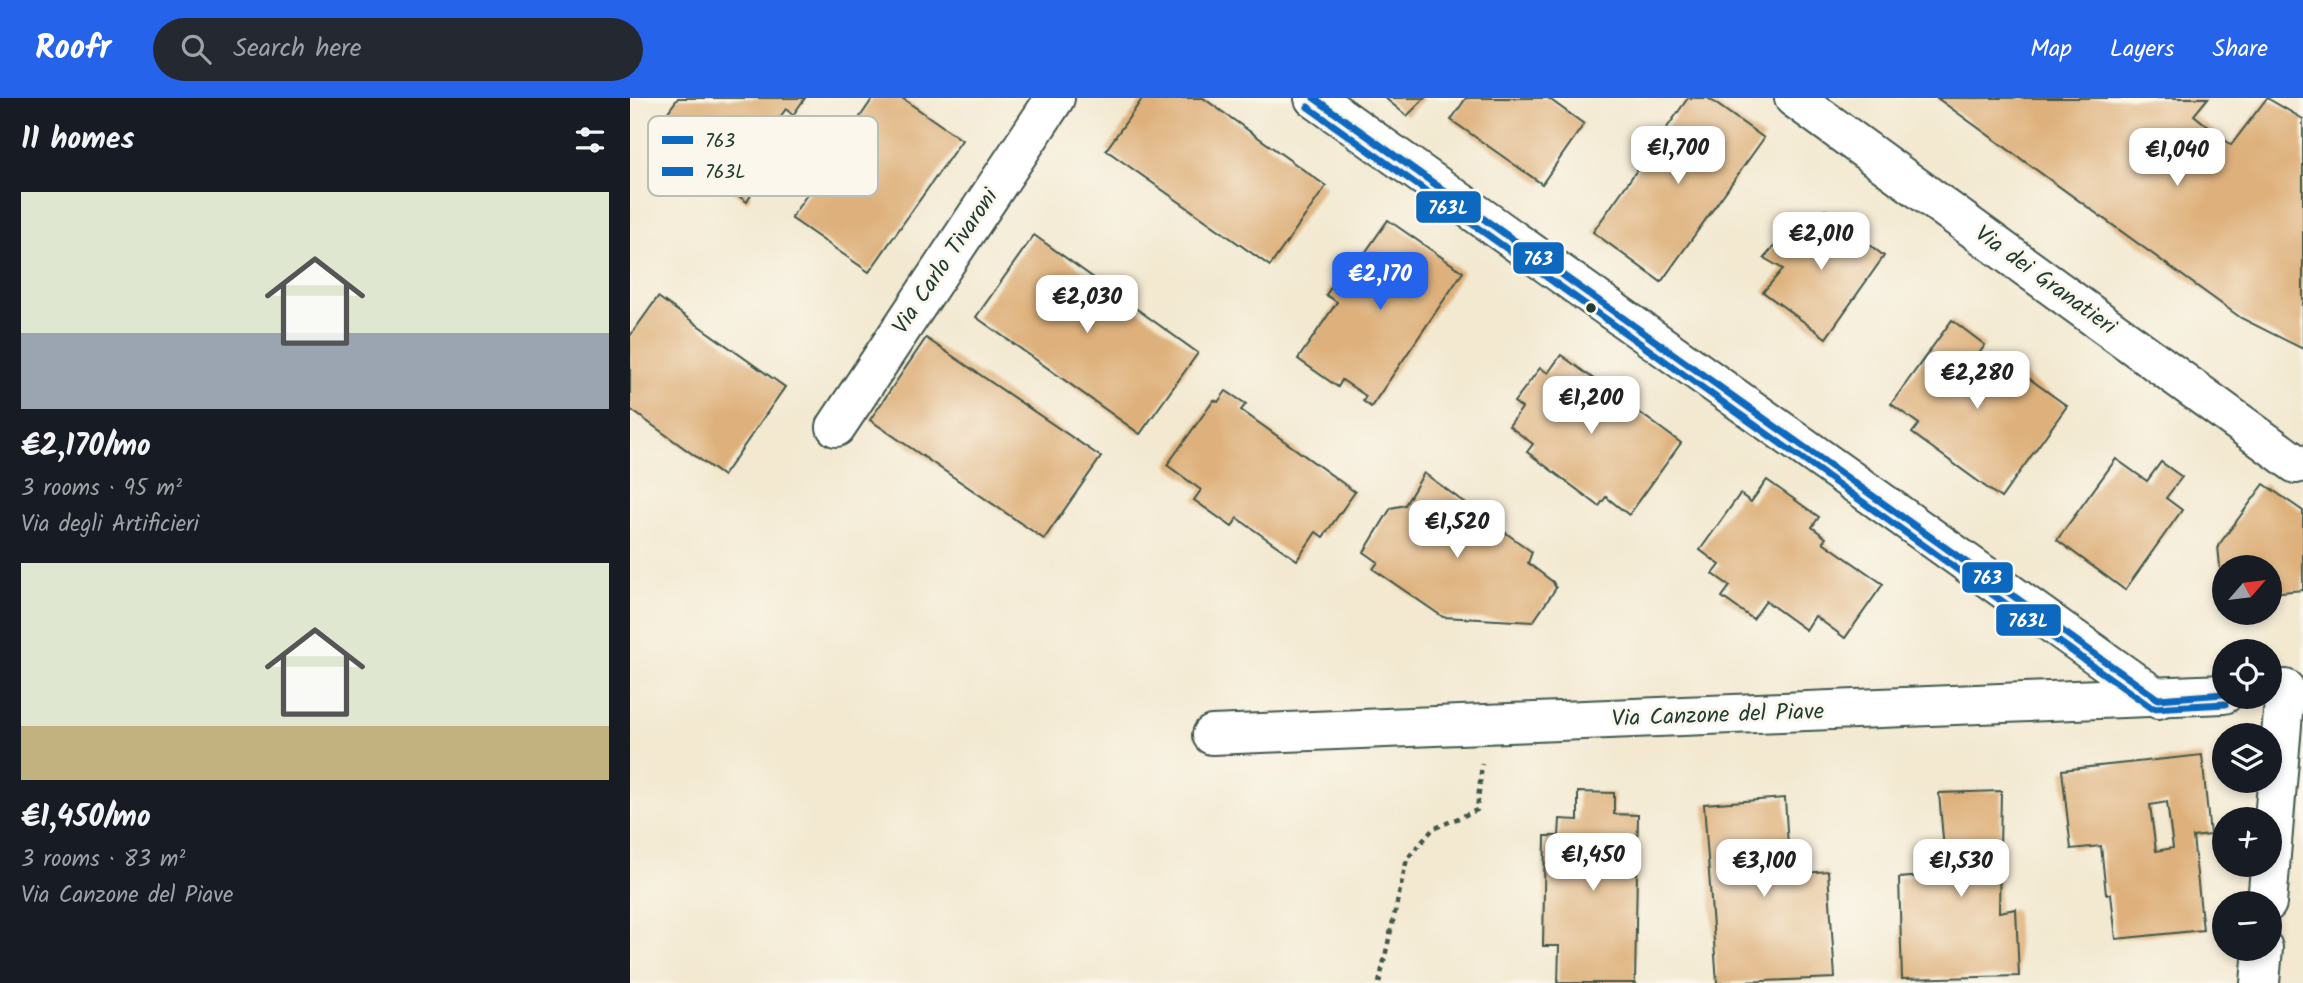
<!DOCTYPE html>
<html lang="en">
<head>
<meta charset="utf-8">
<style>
  :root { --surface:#171b24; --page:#242831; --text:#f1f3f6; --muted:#9ea1a6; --accent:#2563eb }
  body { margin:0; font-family:Kalam,sans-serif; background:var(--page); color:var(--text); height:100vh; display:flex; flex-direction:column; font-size:26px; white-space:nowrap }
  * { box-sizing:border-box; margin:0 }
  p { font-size:23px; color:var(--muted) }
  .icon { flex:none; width:38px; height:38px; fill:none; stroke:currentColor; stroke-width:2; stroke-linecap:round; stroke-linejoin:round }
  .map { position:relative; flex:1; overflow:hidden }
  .sheet { display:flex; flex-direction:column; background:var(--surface); width:630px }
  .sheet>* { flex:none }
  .needle { width:46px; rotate:62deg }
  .fabs { position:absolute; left:1582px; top:457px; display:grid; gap:14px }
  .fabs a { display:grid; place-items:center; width:70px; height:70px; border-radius:50%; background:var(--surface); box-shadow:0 4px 10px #0003; font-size:35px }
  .price { position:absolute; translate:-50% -60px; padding:0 16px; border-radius:14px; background:#fff; color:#222; font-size:23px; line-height:46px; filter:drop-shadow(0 2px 4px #0008) }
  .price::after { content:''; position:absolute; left:50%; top:42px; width:21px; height:16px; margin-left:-10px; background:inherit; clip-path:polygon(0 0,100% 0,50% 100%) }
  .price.current { background:var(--accent); color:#fff }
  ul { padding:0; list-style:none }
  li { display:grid; align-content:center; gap:14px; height:371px; padding:0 21px }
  li span { display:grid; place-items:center; height:217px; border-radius:0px; color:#555 }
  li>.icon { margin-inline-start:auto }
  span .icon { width:126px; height:126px; fill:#fffc; stroke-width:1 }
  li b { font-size:30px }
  h2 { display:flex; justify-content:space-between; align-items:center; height:84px; padding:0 21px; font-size:30px }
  header { display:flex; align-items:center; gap:42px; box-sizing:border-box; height:98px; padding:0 35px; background:var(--accent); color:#fff }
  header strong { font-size:33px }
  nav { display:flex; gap:38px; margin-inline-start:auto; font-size:24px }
  .search { width:490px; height:63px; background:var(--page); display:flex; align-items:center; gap:18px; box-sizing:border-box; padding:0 24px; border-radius:38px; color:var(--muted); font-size:26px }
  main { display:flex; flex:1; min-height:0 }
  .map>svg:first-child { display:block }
  .building { fill:#deb17b; fill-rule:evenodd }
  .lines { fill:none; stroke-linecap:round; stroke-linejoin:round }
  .minor-casing { stroke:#3f574c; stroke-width:42 }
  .path { stroke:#3f574c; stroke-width:4.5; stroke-dasharray:5 5; stroke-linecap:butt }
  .minor { stroke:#fff; stroke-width:38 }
  .bus-1-casing { stroke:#fbf7ec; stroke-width:12 }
  .bus-2-casing { stroke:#fbf7ec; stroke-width:12 }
  .bus-1 { stroke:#0c69bf; stroke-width:7 }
  .bus-2 { stroke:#0c69bf; stroke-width:7 }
  .bus-dot { fill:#1f3d34; stroke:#fbf7ec; stroke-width:2.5 }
  .labels { text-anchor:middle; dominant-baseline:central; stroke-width:6; stroke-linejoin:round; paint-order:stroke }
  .street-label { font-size:23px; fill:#1f3d34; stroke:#fbf7ec }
  .key { fill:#fbf7ec; stroke:#b9bfb5; stroke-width:2 }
  .key-label { font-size:19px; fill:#1f3d34 }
  .line-badge { stroke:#fbf7ec; stroke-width:2.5 }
  .badge-label { font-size:19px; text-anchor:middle; font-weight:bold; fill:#fff }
</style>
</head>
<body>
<header>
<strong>Roofr</strong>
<div class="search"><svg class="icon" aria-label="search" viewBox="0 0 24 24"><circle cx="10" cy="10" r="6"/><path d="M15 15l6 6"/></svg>Search here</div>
<nav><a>Map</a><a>Layers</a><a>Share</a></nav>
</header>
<main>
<section class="sheet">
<h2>11 homes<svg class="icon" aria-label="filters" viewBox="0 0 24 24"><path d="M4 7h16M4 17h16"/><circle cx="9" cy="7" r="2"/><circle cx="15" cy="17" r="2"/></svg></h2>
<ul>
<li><span style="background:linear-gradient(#dfe7d0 65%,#9aa5b1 0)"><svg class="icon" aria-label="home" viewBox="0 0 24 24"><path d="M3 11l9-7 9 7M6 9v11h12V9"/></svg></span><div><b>€2,170/mo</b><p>3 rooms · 95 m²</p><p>Via degli Artificieri</p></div></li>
<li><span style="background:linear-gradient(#dfe7d0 75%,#c2b280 0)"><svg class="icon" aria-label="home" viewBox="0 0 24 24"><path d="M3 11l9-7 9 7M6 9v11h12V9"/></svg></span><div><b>€1,450/mo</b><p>3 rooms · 83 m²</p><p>Via Canzone del Piave</p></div></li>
</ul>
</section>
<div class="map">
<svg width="1673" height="885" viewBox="0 0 1673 885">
  <rect width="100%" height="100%" fill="#fbf7ec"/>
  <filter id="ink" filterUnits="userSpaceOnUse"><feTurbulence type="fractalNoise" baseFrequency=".0143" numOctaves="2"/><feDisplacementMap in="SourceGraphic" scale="14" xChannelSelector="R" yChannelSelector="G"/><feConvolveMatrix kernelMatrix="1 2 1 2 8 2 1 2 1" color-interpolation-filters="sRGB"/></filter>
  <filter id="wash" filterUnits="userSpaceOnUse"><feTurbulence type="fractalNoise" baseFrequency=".00686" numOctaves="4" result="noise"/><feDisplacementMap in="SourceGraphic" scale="28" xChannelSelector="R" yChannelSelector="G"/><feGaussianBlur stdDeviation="1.57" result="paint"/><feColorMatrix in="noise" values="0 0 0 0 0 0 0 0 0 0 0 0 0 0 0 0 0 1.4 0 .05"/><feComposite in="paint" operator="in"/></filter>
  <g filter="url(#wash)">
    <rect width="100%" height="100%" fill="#f3e9d1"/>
    <g id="blocks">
      <g class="building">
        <path d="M48,0H175L163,17L156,11L138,35L147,41L130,63L135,67L116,93L121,97L117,104L22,36Z"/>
        <path d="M243,0H272L332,42L239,174L161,120Z"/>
        <path d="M513,0H573L696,88L640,168L476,52Z"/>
        <path d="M755,0H795L777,18Z"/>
        <path d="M836,0H918L954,26L912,86L821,22Z"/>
        <path d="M1058,0H1078L1134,40L1031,184L963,134Z"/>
        <path d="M1307,0H1578L1564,17L1601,47L1637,0L1673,21V251L1611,220Z"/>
        <path d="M1195,112L1254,158L1196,240L1133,194L1153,171L1134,160L1160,130L1174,139Z"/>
        <path d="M758,122L833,174L741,309L733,303L736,298L712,282L708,289L668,261L707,204L696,197L716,167L723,172Z"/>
        <path d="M404,137L568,255L510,336L346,219Z"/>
        <path d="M28,199L155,289L93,378L0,311V238Z"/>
        <path d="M1322,222L1355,247L1346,260L1377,283L1386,271L1437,308L1371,400L1282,335L1289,326L1261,306Z"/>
        <path d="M296,240L471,359L414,441L240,322Z"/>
        <path d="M931,257L1051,345L999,417L976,399L969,408L897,354L903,346L879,328L892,310L884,304L910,270L918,275Z"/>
        <path d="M596,293L616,306L611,312L725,394L693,439L686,434L667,462L607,420L602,429L564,402L571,392L537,367L584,302L588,304Z"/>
        <path d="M1486,361L1517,383L1531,364L1552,379L1536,400L1552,412L1495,492L1427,442Z"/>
        <path d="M794,375L902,454L898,465L923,484L926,490L903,524L813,519L743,471L748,464L734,454L761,410L775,407Z"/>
        <path d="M1137,382L1189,419L1182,429L1196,440L1193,444L1253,486L1215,540L1185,518L1176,532L1136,503L1123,521L1092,499L1100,488L1083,476L1090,467L1070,452L1110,396L1121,404Z"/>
        <path d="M1634,386L1673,413V492L1640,495V469H1594L1592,489L1588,448Z"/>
        <path d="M1572,657L1580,737L1563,739L1573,832L1486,841L1481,796H1476L1471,748L1441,751L1432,672ZM1537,704L1543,750L1526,753L1520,707Z"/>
        <path d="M1371,693L1369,814L1386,811L1389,878L1272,881L1269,780L1306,777L1314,752L1309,695Z"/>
        <path d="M948,694L984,695V716L1008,717L1005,885H928L929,848H913L915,738H929L930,721L948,722Z"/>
        <path d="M1155,700L1158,749L1147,750L1149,777L1198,773L1205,880L1087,885L1074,706Z"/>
      </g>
    </g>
  </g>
  <g filter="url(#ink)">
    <use href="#blocks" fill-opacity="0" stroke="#3f574c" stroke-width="2"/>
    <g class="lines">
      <defs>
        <g id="minor">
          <path d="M684,0L1528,601"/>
          <path d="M1164,0L1666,366"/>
          <path d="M206,329L425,0"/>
          <path d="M582,637L1594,596"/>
          <path d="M1637,805L1655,591"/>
          <path d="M1630,885L1633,850"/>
        </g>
      </defs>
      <use href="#minor" class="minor-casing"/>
      <path class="path" d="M749,885L777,761L803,731L847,712L852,666"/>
      <use href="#minor" class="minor"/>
      <defs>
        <path id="bus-1" d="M684,0L1528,601L1594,596"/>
        <path id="bus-2" d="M678,9L1522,610L1595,606"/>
      </defs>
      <use href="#bus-1" class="bus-1-casing"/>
      <use href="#bus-2" class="bus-2-casing"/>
      <use href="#bus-1" class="bus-1"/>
      <use href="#bus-2" class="bus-2"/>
    </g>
  </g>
  <circle class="bus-dot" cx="961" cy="210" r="6"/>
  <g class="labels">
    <g class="street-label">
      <text transform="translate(316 164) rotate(-56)">Via Carlo Tivaroni</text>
      <text transform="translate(1415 183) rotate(36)">Via dei Granatieri</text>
      <text transform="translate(1088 618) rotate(-2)">Via Canzone del Piave</text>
    </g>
  </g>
  <rect x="18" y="18" width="230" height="80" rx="10" class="key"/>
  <rect x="32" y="38" width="31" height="8" fill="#0c69bf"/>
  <rect x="32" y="69" width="31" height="9" fill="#0c69bf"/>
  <g class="key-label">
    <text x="75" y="49">763</text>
    <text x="75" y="80">763L</text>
  </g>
  <g class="line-badge">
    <rect x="785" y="92" width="67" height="34" rx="7" fill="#0c69bf"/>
    <rect x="882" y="143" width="53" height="34" rx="7" fill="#0c69bf"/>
    <rect x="1331" y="463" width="53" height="33" rx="7" fill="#0c69bf"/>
    <rect x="1365" y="505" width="67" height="34" rx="7" fill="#0c69bf"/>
  </g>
  <g class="badge-label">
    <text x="818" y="116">763L</text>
    <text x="908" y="167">763</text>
    <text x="1357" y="486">763</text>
    <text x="1398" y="529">763L</text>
  </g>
</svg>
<div class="fabs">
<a><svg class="needle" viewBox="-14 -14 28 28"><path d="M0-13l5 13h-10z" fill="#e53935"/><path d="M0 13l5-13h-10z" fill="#9ea1a6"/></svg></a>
<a><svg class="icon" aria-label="locate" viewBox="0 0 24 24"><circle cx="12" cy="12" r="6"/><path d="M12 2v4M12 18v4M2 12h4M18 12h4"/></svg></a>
<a><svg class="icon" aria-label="layers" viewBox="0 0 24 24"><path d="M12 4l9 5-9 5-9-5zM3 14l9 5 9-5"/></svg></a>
<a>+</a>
<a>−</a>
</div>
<b class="price" style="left:1048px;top:88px">€1,700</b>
<b class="price" style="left:1547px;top:90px">€1,040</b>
<b class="price" style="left:1191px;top:174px">€2,010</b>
<b class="price current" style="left:750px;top:214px">€2,170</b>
<b class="price" style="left:457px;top:237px">€2,030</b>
<b class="price" style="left:1347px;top:313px">€2,280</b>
<b class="price" style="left:961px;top:338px">€1,200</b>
<b class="price" style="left:827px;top:462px">€1,520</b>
<b class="price" style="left:963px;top:795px">€1,450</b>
<b class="price" style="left:1134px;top:801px">€3,100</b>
<b class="price" style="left:1331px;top:801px">€1,530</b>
</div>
</main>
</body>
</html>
